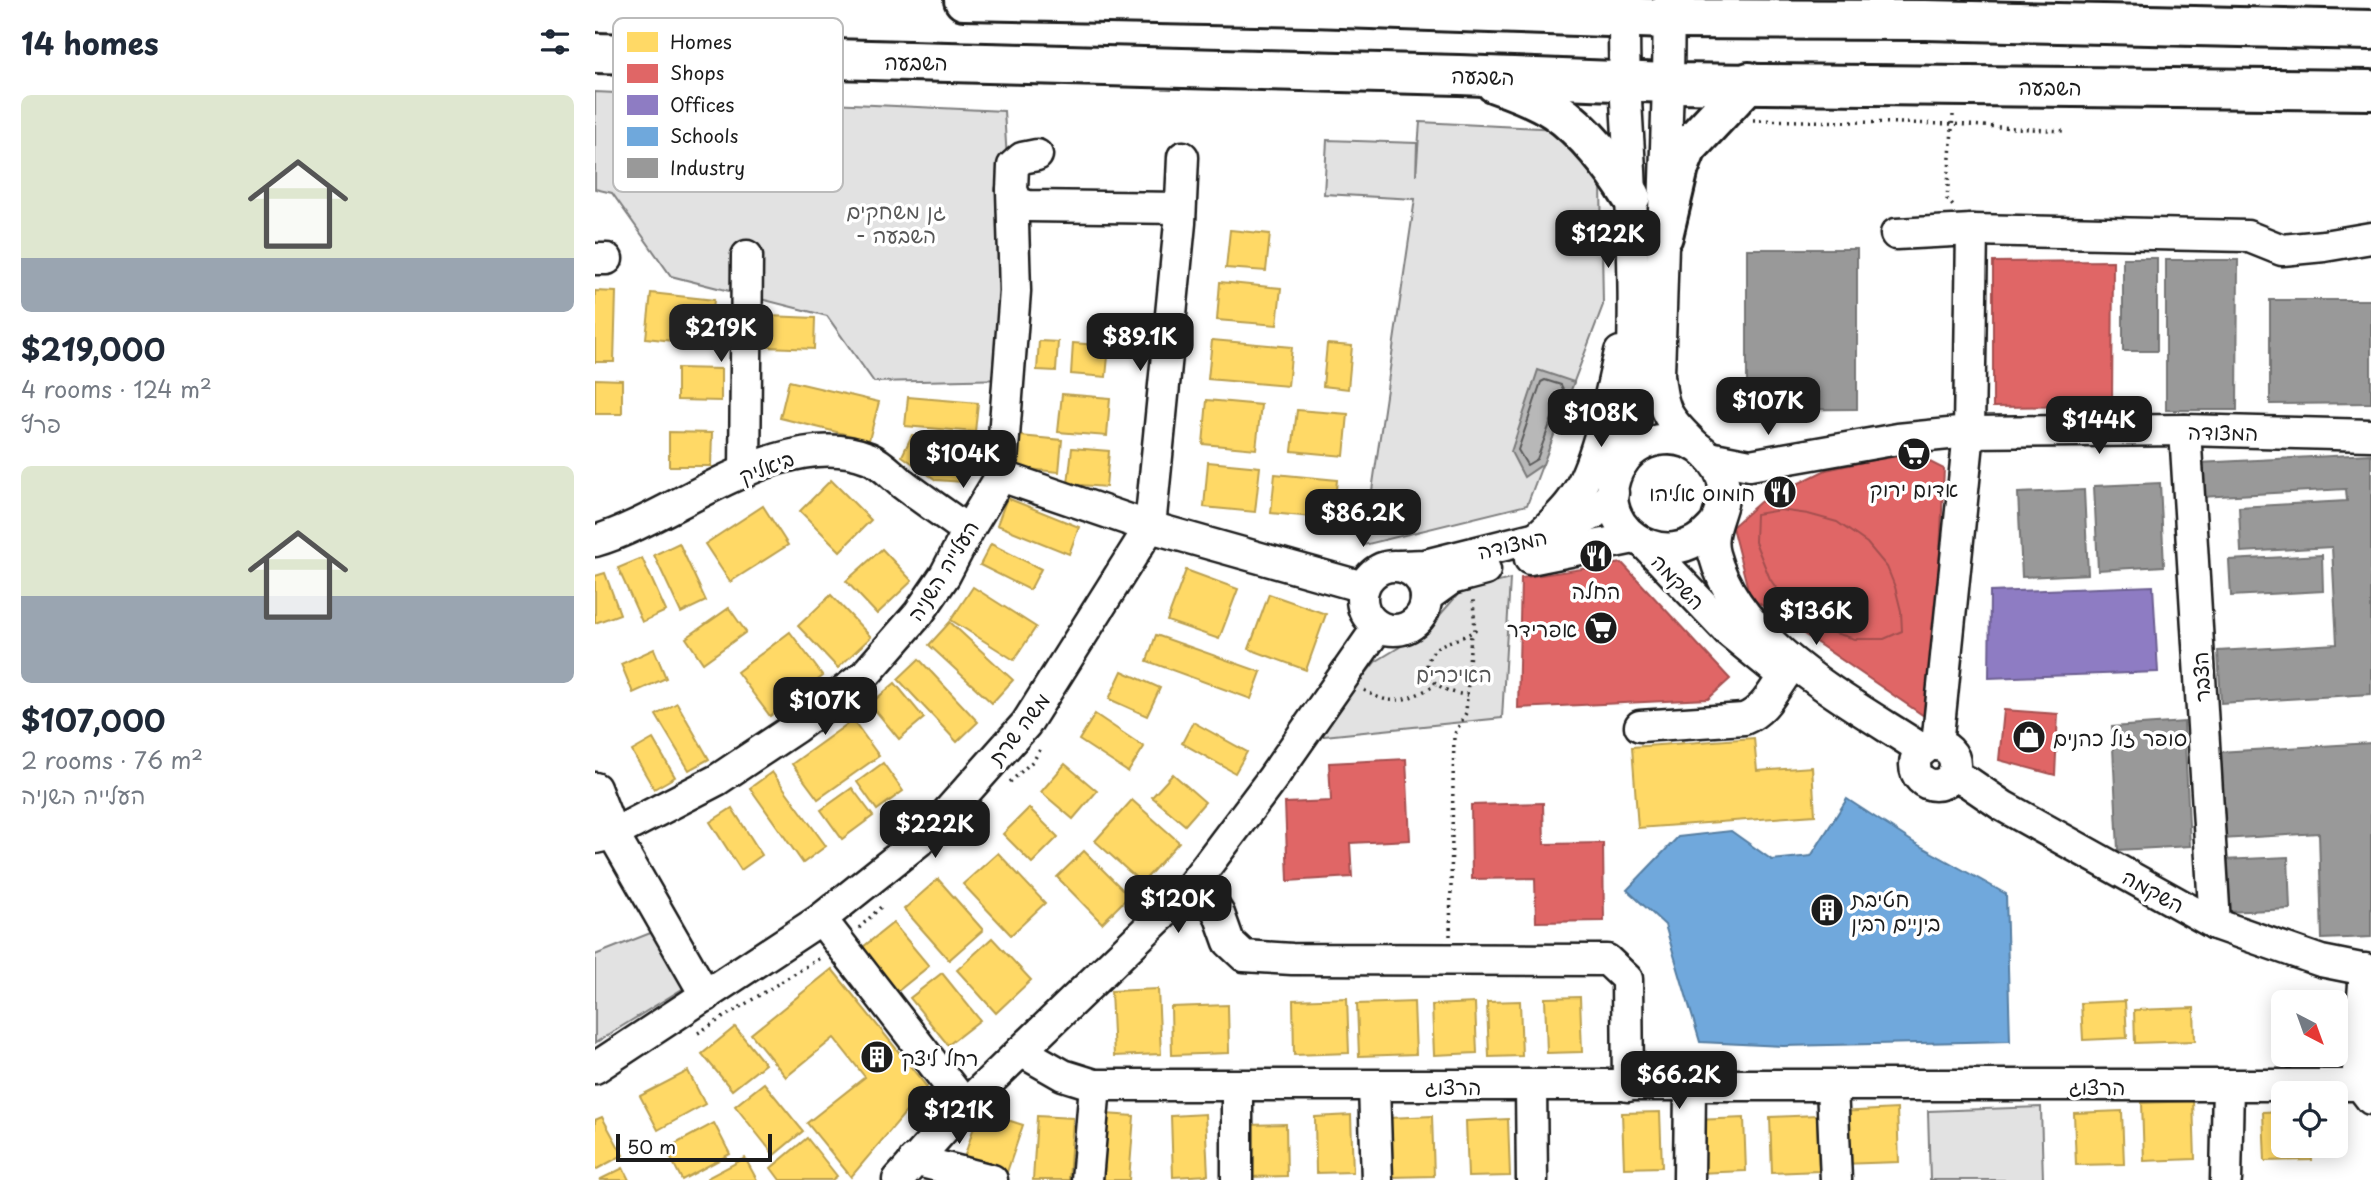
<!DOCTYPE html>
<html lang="en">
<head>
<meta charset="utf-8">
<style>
  :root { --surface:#fff; --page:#f6f6f7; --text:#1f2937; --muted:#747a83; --accent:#1c1c1c }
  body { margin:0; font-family:"Playpen Sans","Playpen Sans Hebrew",sans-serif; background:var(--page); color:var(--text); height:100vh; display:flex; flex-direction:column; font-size:26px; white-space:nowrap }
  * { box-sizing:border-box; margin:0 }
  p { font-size:23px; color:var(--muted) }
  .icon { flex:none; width:38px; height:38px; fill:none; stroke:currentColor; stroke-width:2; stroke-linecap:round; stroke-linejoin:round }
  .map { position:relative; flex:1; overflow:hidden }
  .sheet { display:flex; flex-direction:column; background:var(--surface); width:595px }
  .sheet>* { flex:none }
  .needle { width:46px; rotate:139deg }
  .fabs { position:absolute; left:1676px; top:990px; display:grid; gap:14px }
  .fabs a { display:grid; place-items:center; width:77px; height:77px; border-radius:10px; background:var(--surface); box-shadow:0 4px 18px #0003; font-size:35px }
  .scale { position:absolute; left:21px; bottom:18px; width:156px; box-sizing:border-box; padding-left:7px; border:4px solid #1c1c1c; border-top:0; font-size:19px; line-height:24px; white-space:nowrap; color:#1c1c1c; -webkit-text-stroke:5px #fff; paint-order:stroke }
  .price { position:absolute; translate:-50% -60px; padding:0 16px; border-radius:14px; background:var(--accent); color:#fff; font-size:23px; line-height:46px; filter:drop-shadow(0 2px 4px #0008) }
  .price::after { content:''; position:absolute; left:50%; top:42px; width:21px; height:16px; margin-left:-10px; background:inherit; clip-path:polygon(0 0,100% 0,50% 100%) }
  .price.selected { background:#222; color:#fff }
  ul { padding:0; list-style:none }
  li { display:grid; align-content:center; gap:14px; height:371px; padding:0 21px }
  li span { display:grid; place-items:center; height:217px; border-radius:10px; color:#555 }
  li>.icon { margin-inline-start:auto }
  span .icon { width:126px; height:126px; fill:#fffc; stroke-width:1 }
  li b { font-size:30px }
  h2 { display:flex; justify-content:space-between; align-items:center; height:84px; padding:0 21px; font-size:30px }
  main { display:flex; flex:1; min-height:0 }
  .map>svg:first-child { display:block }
  .green { fill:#e2e2e2; stroke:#7f7f7f; stroke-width:2 }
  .water { fill:#b8b8b8; stroke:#7a7a7a; stroke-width:2 }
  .homes { fill:#ffd966; stroke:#bba050; stroke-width:2 }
  .shops { fill:#e06666; stroke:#a55050; stroke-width:2 }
  .offices { fill:#8e7cc3; stroke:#6c5f91; stroke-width:2 }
  .schools { fill:#6fa8dc; stroke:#567ea2; stroke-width:2 }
  .industry { fill:#999; stroke:#747474; stroke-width:2 }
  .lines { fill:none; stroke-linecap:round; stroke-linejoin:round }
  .shore { stroke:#5a5a5a; stroke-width:2 }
  .minor-casing { stroke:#1c1c1c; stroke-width:35 }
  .highway-casing { stroke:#1c1c1c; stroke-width:44 }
  .path { stroke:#1c1c1c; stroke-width:3.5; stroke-dasharray:2 5; stroke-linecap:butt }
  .minor { stroke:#fff; stroke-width:30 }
  .highway { stroke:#fff; stroke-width:38 }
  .labels { text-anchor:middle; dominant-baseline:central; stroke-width:7; stroke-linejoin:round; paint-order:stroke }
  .street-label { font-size:21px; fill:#1c1c1c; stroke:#fff }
  .park-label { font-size:21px; fill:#575757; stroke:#fff }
  .poi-label { font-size:21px; fill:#1c1c1c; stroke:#fff; text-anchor:start }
  .key { fill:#fff; stroke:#bbb; stroke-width:2 }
  .key-label { font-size:19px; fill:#1c1c1c }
</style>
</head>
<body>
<main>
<section class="sheet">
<h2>14 homes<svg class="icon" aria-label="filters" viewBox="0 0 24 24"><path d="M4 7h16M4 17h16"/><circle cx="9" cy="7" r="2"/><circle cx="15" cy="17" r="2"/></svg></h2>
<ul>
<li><span style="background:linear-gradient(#dfe7d0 75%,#9aa5b1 0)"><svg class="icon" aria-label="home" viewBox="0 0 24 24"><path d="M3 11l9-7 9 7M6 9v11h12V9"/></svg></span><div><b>$219,000</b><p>4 rooms · 124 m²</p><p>פרץ</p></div></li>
<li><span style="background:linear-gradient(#dfe7d0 60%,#9aa5b1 0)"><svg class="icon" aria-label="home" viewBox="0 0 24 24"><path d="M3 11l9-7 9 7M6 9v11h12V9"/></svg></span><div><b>$107,000</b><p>2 rooms · 76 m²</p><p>העלייה השניה</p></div></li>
</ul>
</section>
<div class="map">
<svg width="1776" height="1180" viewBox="0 0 1776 1180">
  <rect width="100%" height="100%" fill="#fff"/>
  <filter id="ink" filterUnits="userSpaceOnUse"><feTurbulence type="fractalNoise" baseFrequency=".0143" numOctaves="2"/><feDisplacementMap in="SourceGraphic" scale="14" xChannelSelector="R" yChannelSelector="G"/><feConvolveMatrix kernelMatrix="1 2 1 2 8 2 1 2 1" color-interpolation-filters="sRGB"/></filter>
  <g filter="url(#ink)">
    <g class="green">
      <path d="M0,92L409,111L420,291L415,379L279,382L232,316L76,276L17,193L0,189Z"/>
      <path d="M825,122L963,129L1006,183L1008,305L932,505L769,545L820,199L729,194L732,140L822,143L821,176Z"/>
      <path d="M915,579L907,718L719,737L780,662L831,631L865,592Z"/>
      <path d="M58,932L92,986L0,1043V955Z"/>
      <path d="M1446,1107L1448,1180H1335L1333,1111Z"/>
    </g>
    <path class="water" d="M943,370L979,382L948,464L929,477L916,452Z"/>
    <g class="homes">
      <path d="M635,230L675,234L671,271L631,268Z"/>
      <path d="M625,282L686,288L682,325L622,320Z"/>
      <path d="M0,291L21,292L19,362H0Z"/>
      <path d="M56,293L119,300L114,345L51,338Z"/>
      <path d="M174,316L220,318L219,349L173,347Z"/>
      <path d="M617,340L697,347L693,386L613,379Z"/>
      <path d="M444,341L463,342L461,371L442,370Z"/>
      <path d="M478,343L514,346L511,377L476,374Z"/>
      <path d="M732,344L757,346L753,389L728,386Z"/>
      <path d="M82,368L126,369V401L82,400Z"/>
      <path d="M0,379L27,380V414H0Z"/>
      <path d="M194,381L284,402L274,440L185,418Z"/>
      <path d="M467,394L515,398L512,436L463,432Z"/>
      <path d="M313,397L383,403L380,432L310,426Z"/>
      <path d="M612,400L666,405L661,449L608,444Z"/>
      <path d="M702,410L753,414L749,456L697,451Z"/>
      <path d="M74,432L117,433L116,466H74Z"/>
      <path d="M317,435L372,444L368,482L341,480L307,456Z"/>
      <path d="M425,436L467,440L464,472L422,468Z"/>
      <path d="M477,448L514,451L511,487L473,484Z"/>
      <path d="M613,462L665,467L660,512L609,507Z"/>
      <path d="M680,474L742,480L738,519L676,513Z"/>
      <path d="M236,480L276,520L245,551L205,511Z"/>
      <path d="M412,498L484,527L474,554L402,525Z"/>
      <path d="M168,506L193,545L135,582L110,544Z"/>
      <path d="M84,543L111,601L86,613L59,555Z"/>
      <path d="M396,544L446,569L435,590L385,565Z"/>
      <path d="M287,549L317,581L282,614L251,581Z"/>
      <path d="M47,558L71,611L47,622L23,568Z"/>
      <path d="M591,570L643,589L624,639L572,621Z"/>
      <path d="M10,573L25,614L0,623V576Z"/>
      <path d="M378,587L441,627L419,660L356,620Z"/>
      <path d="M674,594L731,614L711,670L654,649Z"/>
      <path d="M236,595L276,637L243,668L203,626Z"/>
      <path d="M134,608L151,632L108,663L91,638Z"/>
      <path d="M355,622L418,680L397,703L334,645Z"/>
      <path d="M195,632L228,676L175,716L142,672Z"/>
      <path d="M561,635L666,672L656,699L552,661Z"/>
      <path d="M59,649L71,678L38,693L26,664Z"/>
      <path d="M324,659L383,722L362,742L303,679Z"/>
      <path d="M527,671L565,688L552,716L514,699Z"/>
      <path d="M300,683L329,718L304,739L275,704Z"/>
      <path d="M82,703L114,759L94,770L61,715Z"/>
      <path d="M500,714L549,747L533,772L484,740Z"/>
      <path d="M258,720L284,756L223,799L197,764Z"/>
      <path d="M598,722L652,752L640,773L587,743Z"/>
      <path d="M1159,738L1162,771L1217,767L1220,815L1043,828L1037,747Z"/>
      <path d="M58,739L80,777L59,789L37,751Z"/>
      <path d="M288,763L308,791L282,810L262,782Z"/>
      <path d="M470,764L502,791L478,819L446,792Z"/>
      <path d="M177,772L231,846L208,863L155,788Z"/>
      <path d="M578,774L610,802L590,825L557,797Z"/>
      <path d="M257,788L278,816L247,839L226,810Z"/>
      <path d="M537,800L584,842L547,883L500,841Z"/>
      <path d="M137,808L167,855L146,870L115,822Z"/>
      <path d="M434,808L463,837L437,863L408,834Z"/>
      <path d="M489,851L534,896L507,923L462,877Z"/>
      <path d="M403,853L450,903L416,935L368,884Z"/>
      <path d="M343,879L388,930L354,960L309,909Z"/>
      <path d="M298,923L334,966L298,995L263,951Z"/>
      <path d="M397,938L436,980L401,1013L362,970Z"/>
      <path d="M237,969L332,1087L256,1177L212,1123L270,1077L239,1038L191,1077L156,1034Z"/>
      <path d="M347,973L385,1020L353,1045L315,998Z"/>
      <path d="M563,989L566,1054L519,1056L516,991Z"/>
      <path d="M985,997L987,1052L952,1053L950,998Z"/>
      <path d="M752,998L754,1053L699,1055L698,1000Z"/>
      <path d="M925,1001L927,1056L894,1057L892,1002Z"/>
      <path d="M1530,1001L1532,1038L1488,1040L1486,1003Z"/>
      <path d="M819,1002L821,1054L764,1056L762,1004Z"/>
      <path d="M880,1003L882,1053L839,1055L837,1005Z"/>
      <path d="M633,1005L634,1053L577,1055L576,1007Z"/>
      <path d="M1599,1008L1600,1041L1540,1043L1539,1010Z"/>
      <path d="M140,1027L170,1064L137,1090L107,1054Z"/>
      <path d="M93,1071L110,1104L63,1130L45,1096Z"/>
      <path d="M169,1083L208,1131L179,1155L140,1106Z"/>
      <path d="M1598,1101L1600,1159L1549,1161L1547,1103Z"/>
      <path d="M1302,1109L1304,1162L1245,1164L1243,1112Z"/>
      <path d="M384,1111L428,1125L412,1172L369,1158Z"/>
      <path d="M1527,1111L1529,1164L1481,1165L1479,1113Z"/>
      <path d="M1689,1111V1146H1716L1717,1160L1670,1161L1668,1112Z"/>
      <path d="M1065,1112L1067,1167L1029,1168L1027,1113Z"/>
      <path d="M510,1114L539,1116L534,1180H505Z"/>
      <path d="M610,1114L613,1175L578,1177L576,1116Z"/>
      <path d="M756,1115L758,1172L721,1173L720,1117Z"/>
      <path d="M1222,1115L1224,1171L1177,1173L1175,1117Z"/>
      <path d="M442,1116L478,1118L474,1180H438Z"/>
      <path d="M837,1116L839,1176L796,1177L794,1118Z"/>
      <path d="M7,1117L28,1155L0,1170V1120Z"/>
      <path d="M1149,1118L1151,1171L1102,1173L1100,1120Z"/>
      <path d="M913,1119L915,1176L873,1177L871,1121Z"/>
      <path d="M119,1123L135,1154L87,1180L71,1149Z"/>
      <path d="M691,1124L692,1176L653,1177L651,1125Z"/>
      <path d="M212,1138L242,1176L237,1180H185L176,1168Z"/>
      <path d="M150,1158L162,1180H112V1178Z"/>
      <path d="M28,1168L34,1180H4Z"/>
    </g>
    <g class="shops">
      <path d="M1518,261L1517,406L1398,407V262Z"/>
      <path d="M1319,454L1349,469L1343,592L1329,716L1155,597L1137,527L1165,502L1231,470L1297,456Z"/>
      <path d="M1185,510L1213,514L1242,522L1272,543L1292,567L1300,587L1306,611L1307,631L1289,639H1260L1227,629L1196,609L1175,579L1160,542L1161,514Z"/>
      <path d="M1027,563L1135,679L1113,699L923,708L926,578Z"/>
      <path d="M1409,710L1463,714L1460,775L1404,760Z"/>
      <path d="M811,759L815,840L755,843L757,877L693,881L690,803L736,801L734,763Z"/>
      <path d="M948,803L949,844L1008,843L1009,921L941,922L940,878L877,879L876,805Z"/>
    </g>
    <path class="offices" d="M1558,586L1563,672L1394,678L1395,592Z"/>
    <path class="schools" d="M1252,799L1318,842L1411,894L1415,1041L1188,1046L1105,1042L1070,925L1032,890L1083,837L1136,831L1177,860L1216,856Z"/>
    <g class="industry">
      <path d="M1152,249H1262V409L1152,410Z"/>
      <rect x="1528" y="258" width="34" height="93"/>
      <path d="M1571,260H1643L1642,410H1571Z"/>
      <path d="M1675,300H1776V403L1675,404Z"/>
      <path d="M1776,454V694L1626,703L1623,651L1742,644L1737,547L1646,552L1644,507L1752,501L1751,489L1606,497L1604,463Z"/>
      <path d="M1565,483L1569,566L1503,570L1499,486Z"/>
      <path d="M1489,490L1493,574L1427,577L1423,493Z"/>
      <path d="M1727,555L1728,591L1636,596L1634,560Z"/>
      <path d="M1589,722L1595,846L1523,850L1517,727Z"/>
      <path d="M1776,743V937L1727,939L1724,833L1627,839L1623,752Z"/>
      <path d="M1693,857L1695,909L1631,912L1628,860Z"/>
    </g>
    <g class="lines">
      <path class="shore" d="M950,380L966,385L968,389L942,459L932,465L923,450L946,382Z"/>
      <defs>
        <g id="minor">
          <path d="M1074,0L1073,83L1064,374C1067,412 1073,419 1100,445"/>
          <path d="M442,155L427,158L418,166L417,190L422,202L433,206L585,208"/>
          <path d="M1301,234L1377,230L1652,236L1687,250L1729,246L1776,238"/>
          <path d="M0,259H12"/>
          <path d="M1590,430L1620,924"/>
          <path d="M1114,457L1155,465L1303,439L1374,432L1590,430L1776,435"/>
          <path d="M1028,462C1043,366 1039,267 1035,170C1032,113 1027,57 1030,0"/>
          <path d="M150,472L152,256"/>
          <path d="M406,476L555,527L768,587"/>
          <path d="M1119,525C1071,583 987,522 1028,462C1047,435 1089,431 1112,455C1151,494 1109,518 1119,554C1143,645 1254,701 1328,750"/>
          <path d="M942,537C955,525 969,513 979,498C1003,462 1015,395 1025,352"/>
          <path d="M0,541C80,518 189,423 274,458C286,463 298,476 308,484C329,500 351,515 373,531"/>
          <path d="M1051,545L1133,631L1182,671"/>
          <path d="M935,559L1039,538"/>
          <circle cx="799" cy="598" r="32"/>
          <path d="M805,566L830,565L962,532L997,515L1018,493"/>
          <path d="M831,597L856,579L890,570"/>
          <path d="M1045,726L1149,719C1169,711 1177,693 1189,676"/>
          <path d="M1342,745L1374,432L1377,230"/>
          <circle cx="1340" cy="765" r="20"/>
          <path d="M1357,775L1373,782L1408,806L1620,924L1726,961L1776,971"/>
          <path d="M0,788L18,834L111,996"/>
          <path d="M0,838L18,834L122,780L200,728L269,676L324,613L350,575L373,531L406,476L420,291L417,190"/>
          <path d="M602,879L624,914L634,942L649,956L697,959L1012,960L1032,979L1033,1086"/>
          <path d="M226,919L370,1105"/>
          <path d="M426,1051L468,1075L500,1085H1762L1766,1086L1776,1099"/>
          <path d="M0,1068L226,919L334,833L431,724L555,527L585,223L588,157"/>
          <path d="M1762,1085L1770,969"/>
          <path d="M779,1086L782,1180"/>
          <path d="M936,1086L937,1180"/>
          <path d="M1237,1086L1241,1180"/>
          <path d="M319,1160L397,1180"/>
          <path d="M303,1180L370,1105L595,888L677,779L783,627"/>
          <path d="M492,1180L500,1085"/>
          <path d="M642,1180V1086"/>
          <path d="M1094,1180L1095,1086"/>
          <path d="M1631,1180L1633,1085"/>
        </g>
        <g id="highway">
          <path d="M369,0L716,7L1074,19L1330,20L1776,30"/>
          <path d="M0,53L864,75L1073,83L1776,90"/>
          <path d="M900,83C920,90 942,98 960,110C989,130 1018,166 1036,196"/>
          <path d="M1068,236L1084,168L1092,148L1154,82"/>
        </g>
      </defs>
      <use href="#minor" class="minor-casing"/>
      <use href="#highway" class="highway-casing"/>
      <g class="path">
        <path d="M1358,115L1352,199L1358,206"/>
        <path d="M1158,120L1357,124L1468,131"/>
        <path d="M769,690C798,708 812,700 841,685"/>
        <path d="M873,695C854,693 843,688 831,673C834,637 858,646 880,630L878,600"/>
        <path d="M415,782L439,760L447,746"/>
        <path d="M264,928L289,904"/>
        <path d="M855,936L859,735L871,713L876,633"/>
        <path d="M103,1033L225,958"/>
      </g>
      <use href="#minor" class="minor"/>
      <use href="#highway" class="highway"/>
    </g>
  </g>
  <defs>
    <symbol id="supermarket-disc" viewBox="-11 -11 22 22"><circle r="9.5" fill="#1c1c1c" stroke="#fff"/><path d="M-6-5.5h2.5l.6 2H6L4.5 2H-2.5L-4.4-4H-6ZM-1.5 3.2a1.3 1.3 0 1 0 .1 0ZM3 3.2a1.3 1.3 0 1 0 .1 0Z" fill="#fff"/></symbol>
    <symbol id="restaurant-disc" viewBox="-11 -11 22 22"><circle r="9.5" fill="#1c1c1c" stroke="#fff"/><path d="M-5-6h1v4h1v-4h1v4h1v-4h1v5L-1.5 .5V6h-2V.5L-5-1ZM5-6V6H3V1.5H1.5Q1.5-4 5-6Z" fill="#fff"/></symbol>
    <symbol id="shop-disc" viewBox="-11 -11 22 22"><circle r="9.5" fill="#1c1c1c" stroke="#fff"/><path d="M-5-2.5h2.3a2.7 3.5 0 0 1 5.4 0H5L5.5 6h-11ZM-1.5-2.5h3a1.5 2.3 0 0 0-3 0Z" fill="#fff"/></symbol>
    <symbol id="building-disc" viewBox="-11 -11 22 22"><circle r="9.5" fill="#1c1c1c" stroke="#fff"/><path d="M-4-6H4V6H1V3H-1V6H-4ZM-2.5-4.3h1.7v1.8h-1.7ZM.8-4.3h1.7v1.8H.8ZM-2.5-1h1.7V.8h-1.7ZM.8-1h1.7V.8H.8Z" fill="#fff"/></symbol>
  </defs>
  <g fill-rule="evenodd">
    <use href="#supermarket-disc" x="1300" y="435" width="38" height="38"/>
    <use href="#restaurant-disc" x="1166" y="473" width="38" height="38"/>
    <use href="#restaurant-disc" x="982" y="537" width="38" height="38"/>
    <use href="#supermarket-disc" x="987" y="609" width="38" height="38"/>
    <use href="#shop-disc" x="1415" y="718" width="38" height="38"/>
    <use href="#building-disc" x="1213" y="891" width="38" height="38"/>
    <use href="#building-disc" x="263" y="1038" width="38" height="38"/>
  </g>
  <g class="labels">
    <g class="street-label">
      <text transform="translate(321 61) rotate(1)">השבעה</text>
      <text transform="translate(888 75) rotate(2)">השבעה</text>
      <text transform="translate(1455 86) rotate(1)">השבעה</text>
      <text transform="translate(1628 431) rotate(1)">המצודה</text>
      <text transform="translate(171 466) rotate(-20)">ביאליק</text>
      <text transform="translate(917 543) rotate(-13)">המצודה</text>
      <text transform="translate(347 570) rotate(-58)">העלייה השניה</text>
      <text transform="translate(1084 581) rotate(47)">השקמה</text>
      <text transform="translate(1605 677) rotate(-93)">הצבר</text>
      <text transform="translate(423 728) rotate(-52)">משה שרת</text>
      <text transform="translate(1559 890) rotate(29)">השקמה</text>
      <text x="858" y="1086">הרצוג</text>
      <text x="1502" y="1086">הרצוג</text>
    </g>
    <g class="park-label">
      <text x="301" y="210">גן משחקים<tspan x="301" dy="24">- השבעה</tspan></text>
      <text x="859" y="673">האיכרים</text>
    </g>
    <g class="poi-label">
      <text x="1319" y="488" text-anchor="middle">אדום ירוק</text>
      <text x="1160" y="492" text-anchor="end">חומוס אליהו</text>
      <text x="1001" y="590" text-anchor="middle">החלה</text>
      <text x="982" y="628" text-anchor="end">אפרידר</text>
      <text x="1458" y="737">סופר זול כהנים</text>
      <text x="1256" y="898">חטיבת<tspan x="1256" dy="24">ביניים רבין</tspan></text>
      <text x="306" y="1057">רחל ליצק</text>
    </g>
  </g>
  <rect x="18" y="18" width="230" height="174" rx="10" class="key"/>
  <rect x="32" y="32" width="31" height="20" fill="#ffd966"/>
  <rect x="32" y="64" width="31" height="19" fill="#e06666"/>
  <rect x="32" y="95" width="31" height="20" fill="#8e7cc3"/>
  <rect x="32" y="127" width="31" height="19" fill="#6fa8dc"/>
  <rect x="32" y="158" width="31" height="20" fill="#999"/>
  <g class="key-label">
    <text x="75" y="49">Homes</text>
    <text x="75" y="80">Shops</text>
    <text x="75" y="112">Offices</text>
    <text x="75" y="143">Schools</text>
    <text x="75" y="175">Industry</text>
  </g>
</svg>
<div class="fabs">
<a><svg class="needle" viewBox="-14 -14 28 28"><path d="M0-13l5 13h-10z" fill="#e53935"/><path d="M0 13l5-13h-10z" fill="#747a83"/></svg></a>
<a><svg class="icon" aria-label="locate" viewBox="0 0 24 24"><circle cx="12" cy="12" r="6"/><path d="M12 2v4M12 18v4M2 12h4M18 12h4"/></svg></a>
</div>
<div class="scale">50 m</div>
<b class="price" style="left:1013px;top:270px">$122K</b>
<b class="price selected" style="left:126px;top:364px">$219K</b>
<b class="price" style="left:545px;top:373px">$89.1K</b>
<b class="price" style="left:1173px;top:437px">$107K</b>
<b class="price" style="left:1006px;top:449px">$108K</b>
<b class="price" style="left:1504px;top:456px">$144K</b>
<b class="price" style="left:368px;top:490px">$104K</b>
<b class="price" style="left:768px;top:549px">$86.2K</b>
<b class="price" style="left:1221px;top:647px">$136K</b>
<b class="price" style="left:230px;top:737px">$107K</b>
<b class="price" style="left:340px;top:860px">$222K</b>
<b class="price" style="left:583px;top:935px">$120K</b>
<b class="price" style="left:1084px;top:1111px">$66.2K</b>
<b class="price" style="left:364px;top:1146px">$121K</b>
</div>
</main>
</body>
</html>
